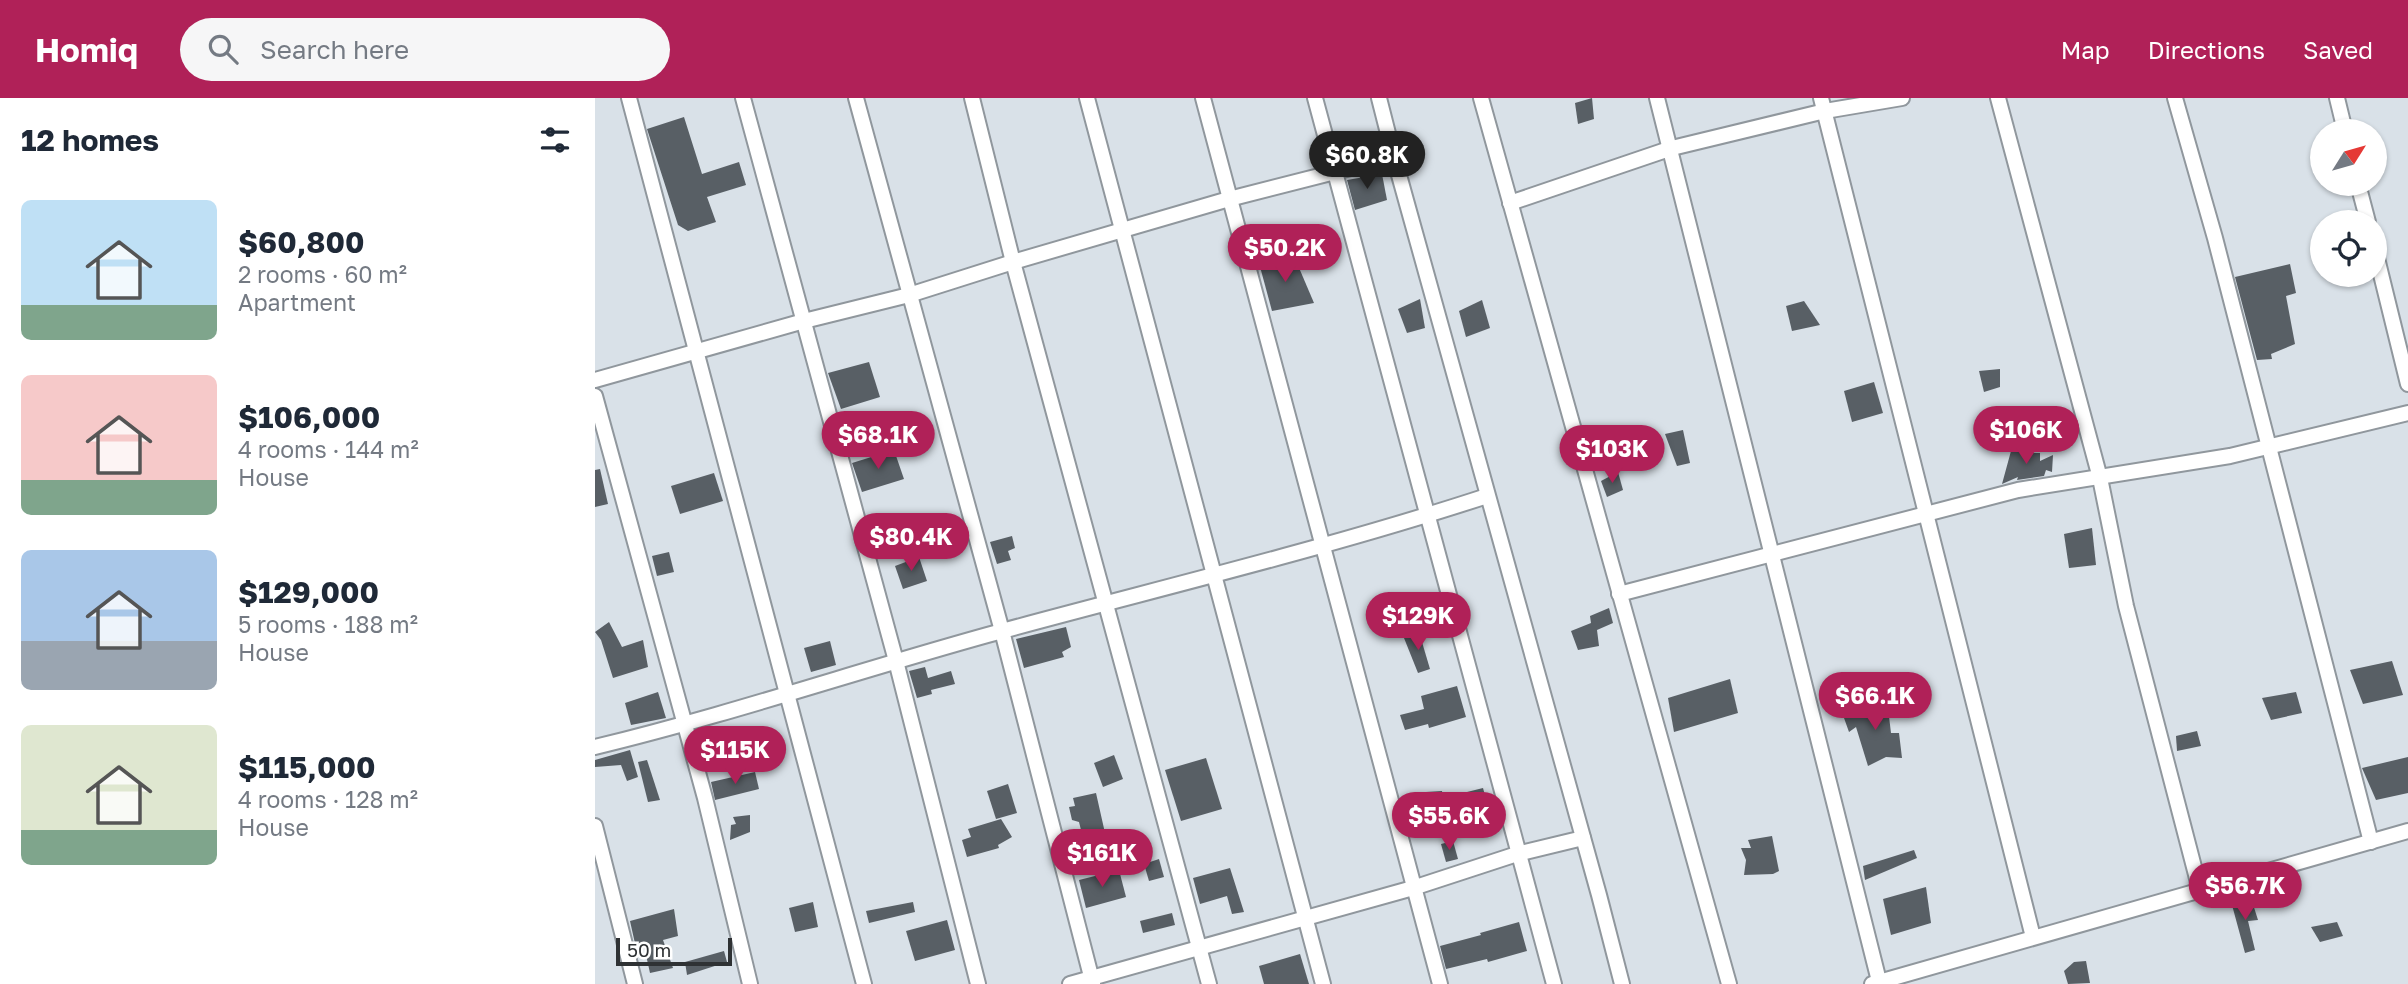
<!DOCTYPE html>
<html lang="en">
<head>
<meta charset="utf-8">
<style>
  :root { --surface:#fff; --page:#f6f6f7; --text:#1f2937; --muted:#747a83; --accent:#b02158 }
  body { margin:0; font-family:"Golos Text",sans-serif; background:var(--page); color:var(--text); height:100vh; display:flex; flex-direction:column; font-size:26px; white-space:nowrap }
  * { box-sizing:border-box; margin:0 }
  p { font-size:23px; color:var(--muted) }
  .icon { flex:none; width:38px; height:38px; fill:none; stroke:currentColor; stroke-width:2; stroke-linecap:round; stroke-linejoin:round }
  .map { position:relative; flex:1; overflow:hidden }
  .side { display:flex; flex-direction:column; background:var(--surface); width:595px }
  .side>* { flex:none }
  .needle { width:46px; rotate:53deg }
  .buttons { position:absolute; left:1715px; top:21px; display:grid; gap:14px }
  .buttons a { display:grid; place-items:center; width:77px; height:77px; border-radius:50%; background:var(--surface); box-shadow:0 2px 5px #0004; font-size:35px }
  .scale { position:absolute; left:21px; bottom:18px; width:116px; box-sizing:border-box; padding-left:7px; border:4px solid #2f3234; border-top:0; font-size:19px; line-height:24px; white-space:nowrap; color:#2f3234; -webkit-text-stroke:5px #fff; paint-order:stroke }
  .price { position:absolute; translate:-50% -60px; padding:0 16px; border-radius:24px; background:var(--accent); color:#fff; font-size:23px; line-height:46px; filter:drop-shadow(0 2px 4px #0008) }
  .price::after { content:''; position:absolute; left:50%; top:42px; width:21px; height:16px; margin-left:-10px; background:inherit; clip-path:polygon(0 0,100% 0,50% 100%) }
  .price.selected { background:#222; color:#fff }
  ul { padding:0; list-style:none }
  li { display:flex; align-items:center; gap:21px; height:175px; padding:0 21px }
  li span { display:grid; place-items:center; flex:none; width:196px; height:140px; border-radius:10px; color:#555 }
  li>.icon { margin-inline-start:auto }
  span .icon { width:84px; height:84px; fill:#fffc; stroke-width:1 }
  li b { font-size:30px }
  h2 { display:flex; justify-content:space-between; align-items:center; height:84px; padding:0 21px; font-size:30px }
  header { display:flex; align-items:center; gap:42px; box-sizing:border-box; height:98px; padding:0 35px; background:var(--accent); color:#fff }
  header strong { font-size:33px }
  nav { display:flex; gap:38px; margin-inline-start:auto; font-size:24px }
  .search { width:490px; height:63px; background:var(--page); display:flex; align-items:center; gap:18px; box-sizing:border-box; padding:0 24px; border-radius:38px; color:var(--muted); font-size:26px }
  main { display:flex; flex:1; min-height:0 }
  .map>svg:first-child { display:block }
  .building { fill:#585f65 }
  .lines { fill:none; stroke-linecap:round; stroke-linejoin:round }
  .minor-casing { stroke:#90979d; stroke-width:18 }
  .minor { stroke:#fff; stroke-width:14 }
</style>
</head>
<body>
<header>
<strong>Homiq</strong>
<div class="search"><svg class="icon" aria-label="search" viewBox="0 0 24 24"><circle cx="10" cy="10" r="6"/><path d="M15 15l6 6"/></svg>Search here</div>
<nav><a>Map</a><a>Directions</a><a>Saved</a></nav>
</header>
<main>
<section class="side">
<h2>12 homes<svg class="icon" aria-label="filters" viewBox="0 0 24 24"><path d="M4 7h16M4 17h16"/><circle cx="9" cy="7" r="2"/><circle cx="15" cy="17" r="2"/></svg></h2>
<ul>
<li><span style="background:linear-gradient(#bfe0f5 75%,#7fa58c 0)"><svg class="icon" aria-label="home" viewBox="0 0 24 24"><path d="M3 11l9-7 9 7M6 9v11h12V9"/></svg></span><div><b>$60,800</b><p>2 rooms · 60 m²</p><p>Apartment</p></div></li>
<li><span style="background:linear-gradient(#f6c9c9 75%,#7fa58c 0)"><svg class="icon" aria-label="home" viewBox="0 0 24 24"><path d="M3 11l9-7 9 7M6 9v11h12V9"/></svg></span><div><b>$106,000</b><p>4 rooms · 144 m²</p><p>House</p></div></li>
<li><span style="background:linear-gradient(#a9c7e8 65%,#9aa5b1 0)"><svg class="icon" aria-label="home" viewBox="0 0 24 24"><path d="M3 11l9-7 9 7M6 9v11h12V9"/></svg></span><div><b>$129,000</b><p>5 rooms · 188 m²</p><p>House</p></div></li>
<li><span style="background:linear-gradient(#dfe7d0 75%,#7fa58c 0)"><svg class="icon" aria-label="home" viewBox="0 0 24 24"><path d="M3 11l9-7 9 7M6 9v11h12V9"/></svg></span><div><b>$115,000</b><p>4 rooms · 128 m²</p><p>House</p></div></li>
</ul>
</section>
<div class="map">
<svg width="1813" height="886" viewBox="0 0 1813 886">
  <rect width="100%" height="100%" fill="#d9e1e8"/>
  <g class="building">
    <path d="M997,0L999,21L983,26L980,5Z"/>
    <path d="M89,19L107,76L144,64L151,87L112,99L121,124L93,133L83,127L52,31Z"/>
    <path d="M787,76L792,102L760,112L752,82Z"/>
    <path d="M699,158L719,205L677,213L664,165Z"/>
    <path d="M1695,166L1701,195L1691,198L1700,246L1676,256L1677,261L1662,262L1640,179Z"/>
    <path d="M825,201L830,230L812,235L803,211Z"/>
    <path d="M887,202L895,230L871,239L864,213Z"/>
    <path d="M1209,203L1225,227L1197,233L1191,208Z"/>
    <path d="M274,264L285,299L246,311L233,275Z"/>
    <path d="M1405,271V289L1389,294L1384,273Z"/>
    <path d="M1279,284L1288,315L1257,324L1249,293Z"/>
    <path d="M1088,332L1095,365L1082,368L1070,336Z"/>
    <path d="M1430,350L1431,355H1445V363L1458,357L1457,374L1451,372L1449,378L1422,382L1423,379L1407,386L1416,353Z"/>
    <path d="M299,352L309,381L267,394L257,365Z"/>
    <path d="M5,371L13,406L0,409V372Z"/>
    <path d="M1023,374L1028,392L1012,399L1006,383Z"/>
    <path d="M119,375L128,403L85,416L76,388Z"/>
    <path d="M1497,430L1501,467L1474,470L1469,436Z"/>
    <path d="M417,438L420,450L413,453L416,462L402,466L395,444Z"/>
    <path d="M74,454L79,474L62,478L57,458Z"/>
    <path d="M324,459L332,483L308,491L300,468Z"/>
    <path d="M1014,510L1018,525L1002,532L1004,548L983,552L976,533L996,525L995,518Z"/>
    <path d="M14,524L27,549L48,542L53,569L18,580L6,542L0,534Z"/>
    <path d="M471,529L476,549L467,554L469,559L429,570L421,541Z"/>
    <path d="M824,534L835,571L823,575L809,540Z"/>
    <path d="M235,543L241,567L216,574L209,550Z"/>
    <path d="M1797,563L1808,597L1768,606L1755,572Z"/>
    <path d="M330,569L333,580L356,573L360,586L336,592L337,596L322,600L314,573Z"/>
    <path d="M1135,581L1143,615L1079,634L1073,600Z"/>
    <path d="M862,588L871,619L834,630L833,626L810,632L805,617L829,611L826,598Z"/>
    <path d="M63,594L71,620L36,627L30,605Z"/>
    <path d="M1701,594L1707,615L1676,622L1667,600Z"/>
    <path d="M1292,602L1296,635H1304L1307,660L1291,659L1273,668L1261,629L1254,634L1249,620L1260,614L1259,608Z"/>
    <path d="M1602,633L1606,648L1582,653L1581,638Z"/>
    <path d="M35,652L43,679L32,683L26,667L0,669V662Z"/>
    <path d="M519,657L528,681L508,689L499,665Z"/>
    <path d="M1813,659V695L1781,702L1767,670Z"/>
    <path d="M611,660L627,711L586,723L570,672Z"/>
    <path d="M52,662L65,702L53,704L43,664Z"/>
    <path d="M160,674L164,691L120,702L116,684Z"/>
    <path d="M413,686L422,715L401,721L392,693Z"/>
    <path d="M888,690L891,701L851,712L820,715L819,708L832,704L831,694L847,693L848,700Z"/>
    <path d="M501,695L510,735L488,740L484,724L477,722L474,709L480,708L478,700Z"/>
    <path d="M155,717V734L135,742L136,727L141,726L138,719Z"/>
    <path d="M406,721L417,739L403,747L404,750L372,759L367,742L376,739L373,731Z"/>
    <path d="M1177,738L1184,773L1178,776L1149,777L1151,762L1146,750H1156L1153,742Z"/>
    <path d="M858,743L863,761L851,764L846,746Z"/>
    <path d="M1319,752L1322,760L1270,782L1268,768Z"/>
    <path d="M564,761L569,779L554,783L549,766Z"/>
    <path d="M635,770L649,814L637,816L632,798L605,806L598,780Z"/>
    <path d="M524,772L531,799L491,810L484,782Z"/>
    <path d="M1331,789L1336,825L1296,837L1288,801Z"/>
    <path d="M1656,800L1663,822L1653,823L1660,852L1650,855L1637,807Z"/>
    <path d="M218,804L223,829L200,834L194,810Z"/>
    <path d="M318,804L320,814L274,825L271,813Z"/>
    <path d="M79,811L83,838L68,842L78,870L55,875L49,848L41,850L35,823Z"/>
    <path d="M577,815L580,827L548,835L545,823Z"/>
    <path d="M352,822L360,852L320,863L311,833Z"/>
    <path d="M924,824L932,853L893,864L892,861L851,871L845,848L886,837L885,835Z"/>
    <path d="M1742,824L1748,838L1725,844L1716,829Z"/>
    <path d="M129,853L132,864L92,877L90,864Z"/>
    <path d="M705,856L714,886H669L664,868Z"/>
    <path d="M1491,863L1495,885L1473,886L1469,873L1479,864Z"/>
  </g>
  <g class="lines">
    <defs>
      <g id="minor">
        <path d="M34,0L269,886"/>
        <path d="M148,0L301,563L383,886"/>
        <path d="M261,0L407,533L498,886"/>
        <path d="M377,0L418,164L614,886"/>
        <path d="M492,0L728,886"/>
        <path d="M608,0L845,886"/>
        <path d="M720,0L959,886"/>
        <path d="M784,0L799,59"/>
        <path d="M886,0L1134,886"/>
        <path d="M1062,0L1284,883"/>
        <path d="M1226,0L1438,839"/>
        <path d="M1403,0L1505,380L1531,508L1605,792"/>
        <path d="M1580,0L1620,140L1776,744"/>
        <path d="M1742,0L1750,33"/>
        <path d="M1763,86L1773,124"/>
        <path d="M915,105L1077,50L1230,13L1307,0"/>
        <path d="M1780,152L1813,286"/>
        <path d="M0,282L209,223L314,197L418,164L634,101L799,59L1004,797L1027,886"/>
        <path d="M0,298L110,700L155,886"/>
        <path d="M1024,496L1423,392L1635,358L1813,315"/>
        <path d="M0,649C137,616 271,570 407,533C569,489 733,450 892,398"/>
        <path d="M0,728L40,886"/>
        <path d="M475,886L818,790L922,756L988,740"/>
        <path d="M1277,886L1813,733"/>
      </g>
    </defs>
    <use href="#minor" class="minor-casing"/>
    <use href="#minor" class="minor"/>
  </g>
</svg>
<div class="buttons">
<a><svg class="needle" viewBox="-14 -14 28 28"><path d="M0-13l5 13h-10z" fill="#e53935"/><path d="M0 13l5-13h-10z" fill="#747a83"/></svg></a>
<a><svg class="icon" aria-label="locate" viewBox="0 0 24 24"><circle cx="12" cy="12" r="6"/><path d="M12 2v4M12 18v4M2 12h4M18 12h4"/></svg></a>
</div>
<div class="scale">50 m</div>
<b class="price selected" style="left:772px;top:93px">$60.8K</b>
<b class="price" style="left:690px;top:186px">$50.2K</b>
<b class="price" style="left:1431px;top:368px">$106K</b>
<b class="price" style="left:283px;top:373px">$68.1K</b>
<b class="price" style="left:1017px;top:387px">$103K</b>
<b class="price" style="left:316px;top:475px">$80.4K</b>
<b class="price" style="left:823px;top:554px">$129K</b>
<b class="price" style="left:1280px;top:634px">$66.1K</b>
<b class="price" style="left:140px;top:688px">$115K</b>
<b class="price" style="left:854px;top:754px">$55.6K</b>
<b class="price" style="left:507px;top:791px">$161K</b>
<b class="price" style="left:1650px;top:824px">$56.7K</b>
</div>
</main>
</body>
</html>
